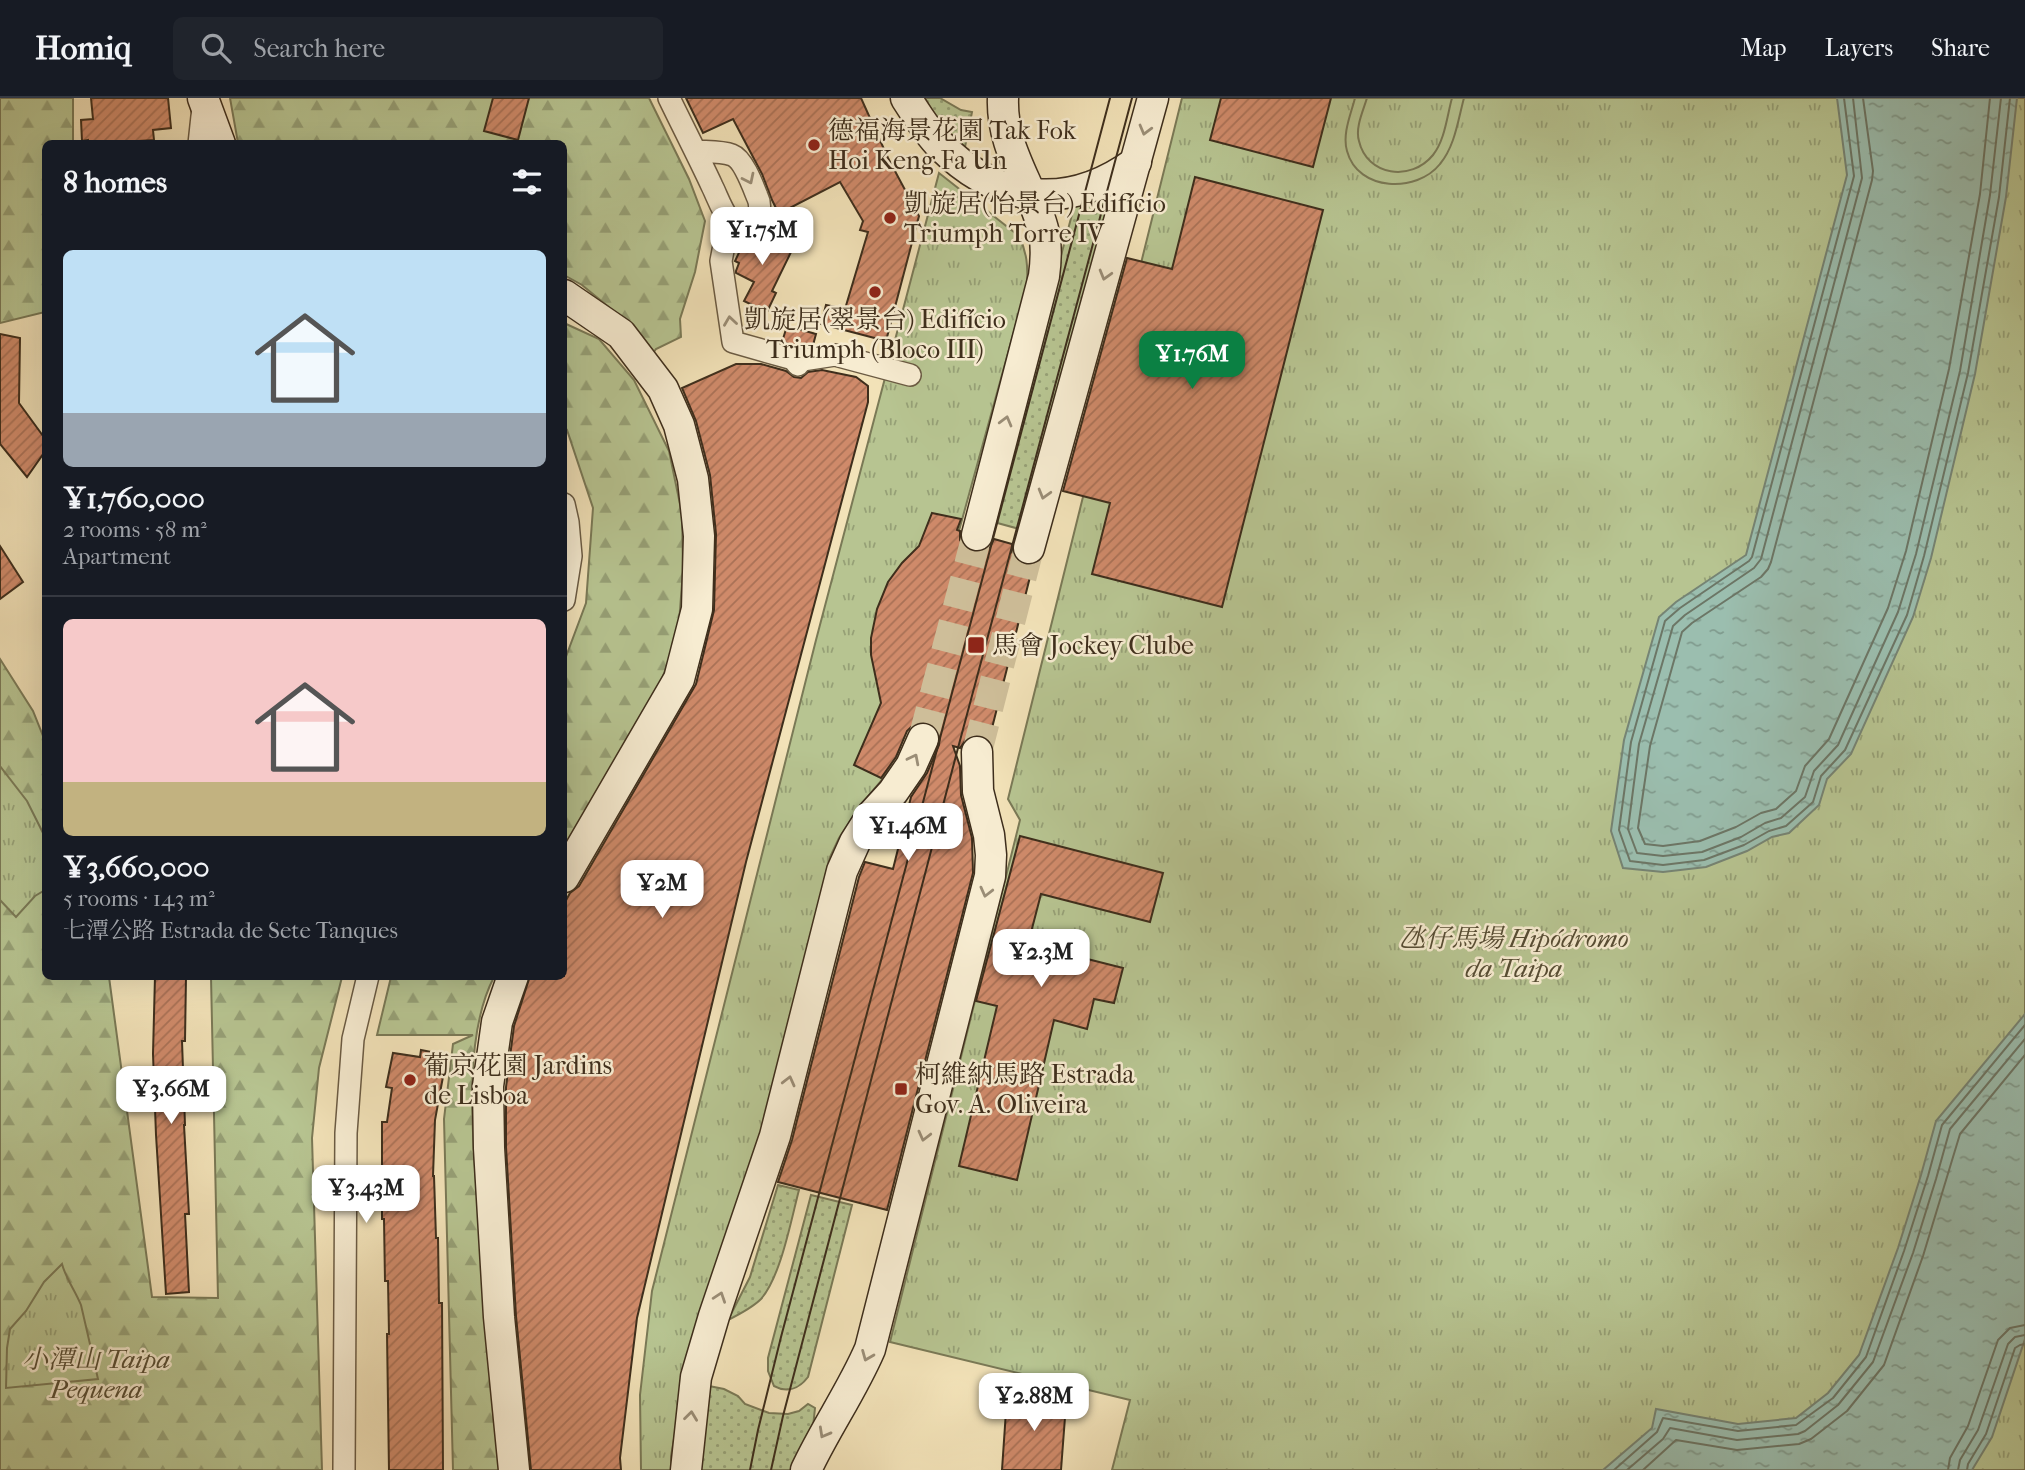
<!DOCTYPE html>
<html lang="en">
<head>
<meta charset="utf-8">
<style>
  :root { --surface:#171b24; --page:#20242c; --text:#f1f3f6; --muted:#9ea1a6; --line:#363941; --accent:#0b8043 }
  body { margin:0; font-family:"IM FELL French Canon","Noto Serif SC",serif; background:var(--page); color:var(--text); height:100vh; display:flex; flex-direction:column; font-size:26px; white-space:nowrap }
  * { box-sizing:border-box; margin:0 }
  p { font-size:23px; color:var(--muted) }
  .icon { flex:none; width:38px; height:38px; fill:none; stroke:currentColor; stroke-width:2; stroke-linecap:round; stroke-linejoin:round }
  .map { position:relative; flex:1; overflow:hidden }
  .details { position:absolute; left:42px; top:42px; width:525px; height:840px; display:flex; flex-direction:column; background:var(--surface); border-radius:10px; box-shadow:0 7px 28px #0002 }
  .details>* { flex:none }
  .price { position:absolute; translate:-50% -60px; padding:0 16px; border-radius:14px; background:#fff; color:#222; font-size:23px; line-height:46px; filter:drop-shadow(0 2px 4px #0008) }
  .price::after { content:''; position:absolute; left:50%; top:42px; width:21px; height:16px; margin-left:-10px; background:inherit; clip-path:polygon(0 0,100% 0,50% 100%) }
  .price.selected { background:var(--accent); color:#fff }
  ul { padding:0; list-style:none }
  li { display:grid; align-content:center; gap:14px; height:371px; padding:0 21px }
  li+li { border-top:2px solid var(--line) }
  li span { display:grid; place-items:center; height:217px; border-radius:10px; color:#555 }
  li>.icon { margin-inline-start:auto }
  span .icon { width:126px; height:126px; fill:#fffc; stroke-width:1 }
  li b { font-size:30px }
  h2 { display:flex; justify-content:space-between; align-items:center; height:84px; padding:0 21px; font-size:30px }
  header { display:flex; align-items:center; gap:42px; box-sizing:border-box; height:98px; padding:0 35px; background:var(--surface); border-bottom:2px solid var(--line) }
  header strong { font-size:33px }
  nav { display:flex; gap:38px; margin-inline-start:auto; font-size:24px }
  .search { width:490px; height:63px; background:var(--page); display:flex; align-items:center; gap:18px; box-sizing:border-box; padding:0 24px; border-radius:10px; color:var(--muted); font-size:26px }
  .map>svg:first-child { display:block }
  .grass { fill:url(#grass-dots); stroke:#7a7956; stroke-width:2 }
  .forest { fill:url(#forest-firs); stroke:#7a7956; stroke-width:2 }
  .park { fill:url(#park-tufts); stroke:#7a7956; stroke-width:2 }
  .garden { fill:#b7c491; stroke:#7a7956; stroke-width:2 }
  .water { fill:url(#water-ripples); stroke:#768474; stroke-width:2 }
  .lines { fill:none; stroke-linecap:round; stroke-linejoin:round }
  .shore { stroke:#6c7666; stroke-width:2 }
  .building { fill:url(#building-hatch); stroke:#3e2e1c; stroke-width:2 }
  .secondary-tunnel { stroke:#cebe99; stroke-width:30; stroke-dasharray:30 15; stroke-linecap:butt }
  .street-casing { stroke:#6b5b43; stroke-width:24 }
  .secondary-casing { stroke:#3e2e1c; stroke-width:33 }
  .street { stroke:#f7ecd1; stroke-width:21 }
  .secondary { stroke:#f7ecd1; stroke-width:30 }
  .tram { stroke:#3e2e1c; stroke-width:2 }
  .oneway { stroke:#9a8d76 }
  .poi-dot { fill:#8f2418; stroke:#f7ecd1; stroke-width:2.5 }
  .labels { text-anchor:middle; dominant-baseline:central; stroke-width:5; stroke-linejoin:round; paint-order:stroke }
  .poi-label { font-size:26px; fill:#3e2e1c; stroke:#f7ecd1; text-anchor:start }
  .park-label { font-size:26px; font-style:italic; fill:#564c33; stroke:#f7ecd1 }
</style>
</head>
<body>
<header>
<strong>Homiq</strong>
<div class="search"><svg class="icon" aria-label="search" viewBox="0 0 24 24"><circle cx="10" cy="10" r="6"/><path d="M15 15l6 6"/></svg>Search here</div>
<nav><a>Map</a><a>Layers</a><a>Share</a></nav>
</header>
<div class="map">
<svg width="2025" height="1372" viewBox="0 0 2025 1372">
  <defs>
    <pattern id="grass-dots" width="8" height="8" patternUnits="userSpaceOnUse" patternTransform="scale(1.75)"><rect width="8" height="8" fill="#b7c491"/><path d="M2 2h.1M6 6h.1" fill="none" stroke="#96a076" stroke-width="1.8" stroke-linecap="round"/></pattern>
    <pattern id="forest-firs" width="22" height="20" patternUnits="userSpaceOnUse" patternTransform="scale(1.75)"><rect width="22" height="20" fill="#b7c491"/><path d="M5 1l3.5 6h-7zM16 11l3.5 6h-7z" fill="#96a076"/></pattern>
    <pattern id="park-tufts" width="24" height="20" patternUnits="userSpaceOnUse" patternTransform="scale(1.75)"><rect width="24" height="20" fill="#b7c491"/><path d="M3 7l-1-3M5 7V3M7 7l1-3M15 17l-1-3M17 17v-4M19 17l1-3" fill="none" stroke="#96a076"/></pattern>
    <pattern id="water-ripples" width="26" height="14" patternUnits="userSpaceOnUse" patternTransform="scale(1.75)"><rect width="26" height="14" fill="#9bbeaf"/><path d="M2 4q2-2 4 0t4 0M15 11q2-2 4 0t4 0" fill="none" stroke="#809b8e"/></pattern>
    <pattern id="building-hatch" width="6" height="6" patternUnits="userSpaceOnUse" patternTransform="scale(1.75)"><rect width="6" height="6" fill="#cf8a6a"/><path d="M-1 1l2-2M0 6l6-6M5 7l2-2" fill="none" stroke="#a97156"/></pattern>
  </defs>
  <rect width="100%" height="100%" fill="#f2e2b8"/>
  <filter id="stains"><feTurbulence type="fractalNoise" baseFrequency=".00286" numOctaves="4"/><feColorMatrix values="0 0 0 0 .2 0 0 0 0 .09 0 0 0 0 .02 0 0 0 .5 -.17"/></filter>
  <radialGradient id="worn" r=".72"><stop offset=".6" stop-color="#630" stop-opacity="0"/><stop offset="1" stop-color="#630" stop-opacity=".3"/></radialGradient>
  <g class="grass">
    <path d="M925,0H940L961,12L972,14L965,49L938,24Z"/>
    <path d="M1112,98L1023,432L990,423L1074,109Z"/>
    <path d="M778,1087L799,1092C791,1122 781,1178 761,1201C752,1210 740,1216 728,1222L750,1179Z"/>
    <path d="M811,1097L852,1107L808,1279C799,1291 787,1295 774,1288L768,1273V1260Z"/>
    <path d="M709,1288L724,1291L738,1298L745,1306L769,1315L788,1316L799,1313L808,1306L815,1310L813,1329L797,1372H695Z"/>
  </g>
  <g class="forest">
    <path d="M0,0H73V45L46,46L45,214L0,225Z"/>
    <path d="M230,0H649L689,81L705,123L695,174L680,221L681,239L656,251L651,258L622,220L582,187L564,177V46L238,45Z"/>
    <path d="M564,225L599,241L634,282L669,353L682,416L683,473L678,537L659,589L564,755V564L586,505L593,410L567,332L564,328Z"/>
    <path d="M0,561L33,613L45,643L46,878L109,879L152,1199L218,1200L211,879H342L319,970L312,1040L322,1372H0Z"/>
    <path d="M391,879H494C462,940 473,1043 478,1111C483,1198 492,1285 500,1372H453L444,1021L453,946L473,937H377Z"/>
  </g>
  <g class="park">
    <path d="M1182,0H2025V1372H1112L1130,1302L890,1244L1020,722L1008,701Z"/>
    <path d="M939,75L1019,138C1027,155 1028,168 1027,186L898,654L881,683L860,708L839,740L830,759L753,1070L681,1301L671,1358V1372H641L640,1297L652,1193L816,542Z"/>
    <path d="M0,668L27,703L44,737L46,742L45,792L35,798L16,819L0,802Z"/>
    <path d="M62,1166C66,1181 75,1192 81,1207L98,1281L6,1290L7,1250L10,1231L26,1213L44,1184Z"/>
  </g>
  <path class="garden" d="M1355,0H1367C1363,13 1355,30 1359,43C1367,78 1411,84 1433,57C1445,42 1447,18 1452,0H1464C1458,22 1455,48 1440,66C1417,95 1358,94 1347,53C1342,36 1351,16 1355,0Z"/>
  <g class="water">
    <path d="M1837,0H2017L2006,99L1975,276L1931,460L1913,519L1851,656L1827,681L1819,707L1789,735L1772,739L1747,753L1706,769L1663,774L1623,770L1611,733L1624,642L1659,519L1676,504L1746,457L1847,77Z"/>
    <path d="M2025,916V1241L1992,1339L1972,1372H1603L1652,1330L1656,1311L1738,1326L1796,1320L1828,1295L1859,1257L1898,1150L1921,1077L1936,1023Z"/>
  </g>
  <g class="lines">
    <g class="shore">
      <path d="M1844,0L1854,78L1752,459L1749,463L1680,510L1665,523L1631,644L1619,732L1630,763L1663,767L1704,762L1744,747L1769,733L1786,728L1813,704L1821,678L1845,652L1907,517L1924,458L1968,275L1999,99L2010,0"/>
      <path d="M1853,0L1862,80L1761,461L1754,470L1685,517L1673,528L1639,646L1628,731L1637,755L1663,758L1702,754L1741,739L1765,725L1781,720L1805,699L1814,673L1838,647L1898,514L1916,456L1960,273L1990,97L2001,0"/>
      <path d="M1863,0L1873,73L1872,82L1771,464L1768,471L1761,479L1692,525L1682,534L1650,648L1638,730L1645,746L1663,748L1700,743L1736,729L1761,715L1776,711L1796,693L1805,668L1829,641L1888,510L1906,453L1949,271L1980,96L1990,0"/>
      <path d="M1614,1372L1657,1334L1663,1320L1738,1333L1796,1327L1833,1300L1866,1259L1904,1153L1928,1078L1942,1027L2025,927"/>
      <path d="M1627,1372L1663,1341L1670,1330L1737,1342L1798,1336L1805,1333L1838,1307L1873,1264L1913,1155L1936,1081L1950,1031L2025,941"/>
      <path d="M1643,1372L1676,1342L1737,1352L1799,1346L1811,1341L1847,1313L1884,1267L1923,1158L1960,1036L2025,957"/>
      <path d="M1948,1372L1950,1360L1968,1328L1998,1242L2010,1230L2025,1227"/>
      <path d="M1958,1372L1960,1362L1978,1332L2008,1246L2015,1239L2025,1237"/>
      <path d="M1967,1372L1968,1366L1986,1336L2015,1250L2020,1247L2025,1246"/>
    </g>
  </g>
  <g class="building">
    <path d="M91,0H168L171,30L153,32L154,42L139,43V46H88V42L82,43L81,22L93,21Z"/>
    <path d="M493,0H529L518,42L484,33Z"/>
    <path d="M686,0H861L888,60L919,118L886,243L821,226L826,207L845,211L868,134L860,132L863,123L840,84L780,115L808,129L797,153L772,102L762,76L733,21L703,35Z"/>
    <path d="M1221,0H1331L1313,69L1210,42Z"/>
    <path d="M1195,79L1323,112L1222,509L1092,476L1110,405L1063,393L1127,160L1172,171Z"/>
    <path d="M760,134L793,150L772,193L776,195L767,214L744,203L754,184L736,175V173L739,165L735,163L746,140H751Z"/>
    <path d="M787,228L816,236L813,247L798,249L782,244Z"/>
    <path d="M0,236L20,240L19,305L46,342V352L27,379L0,346Z"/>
    <path d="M736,266H761L786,273L794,279L801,280L808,274L822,272L856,279L868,288V304L746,764L637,1220L620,1360L621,1372H531L516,1218L506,1049V989L514,928L530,878H564V806L570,795L579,788L696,586L714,512L716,436L710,377L696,323L682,290Z"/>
    <path d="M932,415L961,421L957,432L960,433V442L964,449L972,454H982L990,449L994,441L1012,446V454L1016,462L1024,467H1033L989,642L985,638L976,637L967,640L960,650L953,648L960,668L961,697L972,740L973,775L887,1112L778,1084L792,1042L859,779L865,764L893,771L911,699L927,675L939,647L940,638L937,630L929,625L920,624L913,627L907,633L896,659L881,680L854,667L881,605L871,557V540L877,511L888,484L902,465L919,448Z"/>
    <path d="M0,448L23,484L0,501Z"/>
    <path d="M1020,738L1163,775L1150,824L1041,796L1028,846L1123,870L1114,905L1094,901L1087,931L1054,922L1017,1082L959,1068L997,908L976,903Z"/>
    <path d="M155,878H186L185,943H182L185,1027H184L189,1116H185L189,1194L166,1196L156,1037L153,956Z"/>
    <path d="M421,952L447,957L435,1022L433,1078H434L436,1140H438L439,1205H442L443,1372H389L387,1236H389L388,1183H385L384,1121H382V1024H387L392,990L386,989L393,955L420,959Z"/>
    <path d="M1018,1291L1052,1292L1051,1307L1066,1306L1061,1372H1002L1006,1313L1014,1314Z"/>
  </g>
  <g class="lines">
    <g class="secondary-tunnel">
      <path d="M923,641L977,437"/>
      <path d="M977,654L1029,450"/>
    </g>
    <defs>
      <g id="street">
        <path d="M669,0C683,29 698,58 712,88C717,98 722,113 729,121C745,138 767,118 757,98C753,88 743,61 732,57C721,53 706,54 695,53"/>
        <path d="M199,46L203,9"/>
        <path d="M729,121L721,163L733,244L793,261L798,267"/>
        <path d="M796,263L835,257L910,277"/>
        <path d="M564,406L568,424L571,458L564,502"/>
        <path d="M344,1372L346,1035L353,941L368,878"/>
      </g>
      <g id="secondary">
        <path d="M203,0L220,46"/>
        <path d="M906,0C917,17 927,34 941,48C999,106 1069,113 1136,64"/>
        <path d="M564,197L621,236L663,291L679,327L693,381L699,438L697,511L679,581L564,779"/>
        <path d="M977,437L1044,178C1046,163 1047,150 1044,135C1033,87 1001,52 1003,0"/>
        <path d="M1029,450L1153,0"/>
        <path d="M513,878L497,924L488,988L489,1050L499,1219L514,1372"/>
        <path d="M686,1372L696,1279L714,1218L775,1038L842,773L855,744L872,717L893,694L911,668L923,641"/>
        <path d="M806,1372C825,1331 852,1293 870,1251L990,778L991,757L989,737L978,693L977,654"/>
      </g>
    </defs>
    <use href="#street" class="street-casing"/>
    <use href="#secondary" class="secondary-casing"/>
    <use href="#street" class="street"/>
    <use href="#secondary" class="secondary"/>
    <g class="tram">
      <path d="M750,1372L758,1332L781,1239L1110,0"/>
      <path d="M771,1372L783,1318L958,650L1132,0"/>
    </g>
  </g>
  <defs><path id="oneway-chevron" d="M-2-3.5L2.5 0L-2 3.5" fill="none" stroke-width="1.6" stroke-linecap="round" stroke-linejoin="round" transform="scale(1.75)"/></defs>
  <g class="oneway">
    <use href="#oneway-chevron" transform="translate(1145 32) rotate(105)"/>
    <use href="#oneway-chevron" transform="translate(749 81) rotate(64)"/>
    <use href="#oneway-chevron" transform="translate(1105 177) rotate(106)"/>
    <use href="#oneway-chevron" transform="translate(730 223) rotate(-98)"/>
    <use href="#oneway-chevron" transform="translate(1006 323) rotate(-75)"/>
    <use href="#oneway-chevron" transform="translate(1044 396) rotate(106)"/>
    <use href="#oneway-chevron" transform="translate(914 661) rotate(-63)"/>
    <use href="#oneway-chevron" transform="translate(986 794) rotate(104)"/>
    <use href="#oneway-chevron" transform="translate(789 983) rotate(-76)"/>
    <use href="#oneway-chevron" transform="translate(924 1038) rotate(104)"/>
    <use href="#oneway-chevron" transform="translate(720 1199) rotate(-71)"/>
    <use href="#oneway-chevron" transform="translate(867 1258) rotate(112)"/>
    <use href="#oneway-chevron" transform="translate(691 1318) rotate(-83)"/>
    <use href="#oneway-chevron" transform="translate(824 1335) rotate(119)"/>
  </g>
  <g class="poi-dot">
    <circle cx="814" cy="47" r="7"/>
    <circle cx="890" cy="120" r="7"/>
    <circle cx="875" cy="194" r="7"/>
    <rect x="967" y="538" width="18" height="18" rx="3.5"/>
    <circle cx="410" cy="982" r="7"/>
    <rect x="894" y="984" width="14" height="14" rx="3.5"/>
  </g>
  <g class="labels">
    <g class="poi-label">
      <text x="828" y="32">德福海景花園 Tak Fok<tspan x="828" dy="30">Hoi Keng Fa Un</tspan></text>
      <text x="904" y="105">凱旋居(怡景台) Edifício<tspan x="904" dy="30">Triumph Torre IV</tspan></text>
      <text x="875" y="221" text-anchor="middle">凱旋居(翠景台) Edifício<tspan x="875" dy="30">Triumph (Bloco III)</tspan></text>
      <text x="992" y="547">馬會 Jockey Clube</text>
      <text x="424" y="967">葡京花園 Jardins<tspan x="424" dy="30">de Lisboa</tspan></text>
      <text x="915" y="976">柯維納馬路 Estrada<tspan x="915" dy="30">Gov. A. Oliveira</tspan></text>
    </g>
    <g class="park-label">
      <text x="1514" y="840">氹仔馬場 Hipódromo<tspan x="1514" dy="30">da Taipa</tspan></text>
      <text x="96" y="1261">小潭山 Taipa<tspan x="96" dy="30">Pequena</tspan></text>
    </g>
  </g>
  <rect width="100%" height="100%" filter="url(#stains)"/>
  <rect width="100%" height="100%" fill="url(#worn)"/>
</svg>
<b class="price" style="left:762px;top:169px">¥1.75M</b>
<b class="price selected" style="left:1192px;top:293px">¥1.76M</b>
<b class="price" style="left:908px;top:765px">¥1.46M</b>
<b class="price" style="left:662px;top:822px">¥2M</b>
<b class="price" style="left:1041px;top:891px">¥2.3M</b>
<b class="price" style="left:171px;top:1028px">¥3.66M</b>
<b class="price" style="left:366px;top:1127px">¥3.43M</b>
<b class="price" style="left:1034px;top:1335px">¥2.88M</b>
<section class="details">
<h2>8 homes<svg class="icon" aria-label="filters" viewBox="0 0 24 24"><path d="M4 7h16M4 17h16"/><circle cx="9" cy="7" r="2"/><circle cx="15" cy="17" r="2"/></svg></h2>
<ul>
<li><span style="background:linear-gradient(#bfe0f5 75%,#9aa5b1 0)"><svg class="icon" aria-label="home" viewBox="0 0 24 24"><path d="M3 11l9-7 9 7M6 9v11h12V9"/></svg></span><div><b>¥1,760,000</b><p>2 rooms · 58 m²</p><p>Apartment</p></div></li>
<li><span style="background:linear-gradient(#f6c9c9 75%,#c2b280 0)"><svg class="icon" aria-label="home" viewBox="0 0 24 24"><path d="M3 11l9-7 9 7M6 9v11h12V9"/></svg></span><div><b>¥3,660,000</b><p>5 rooms · 143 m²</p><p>七潭公路 Estrada de Sete Tanques</p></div></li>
</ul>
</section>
</div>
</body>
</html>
